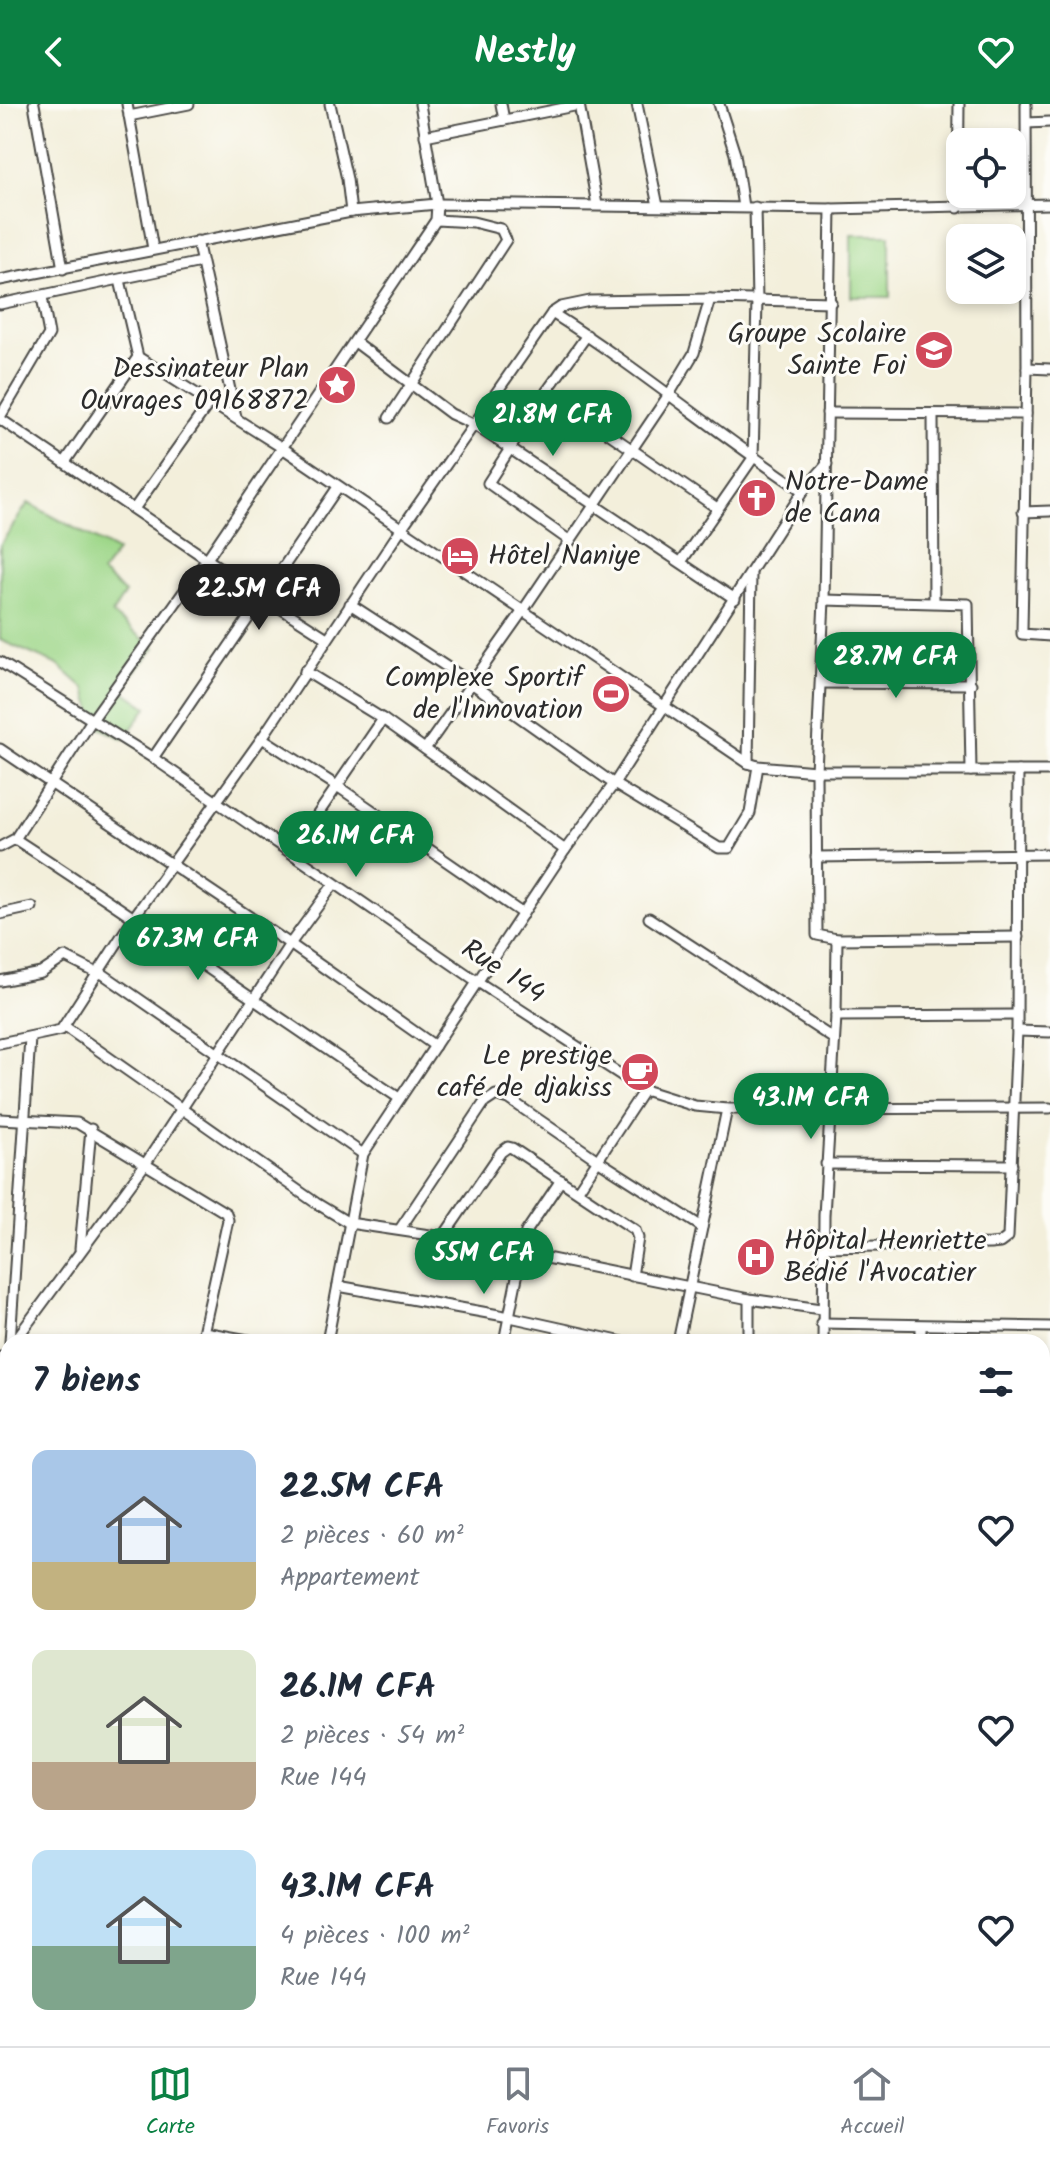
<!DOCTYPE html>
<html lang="fr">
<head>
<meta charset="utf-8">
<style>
  :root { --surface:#fff; --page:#f6f6f7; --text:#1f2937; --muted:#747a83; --line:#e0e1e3; --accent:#0b8043 }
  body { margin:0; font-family:Kalam,sans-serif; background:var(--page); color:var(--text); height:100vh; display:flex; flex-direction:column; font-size:30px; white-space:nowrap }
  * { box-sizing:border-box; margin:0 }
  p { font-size:26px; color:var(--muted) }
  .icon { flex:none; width:44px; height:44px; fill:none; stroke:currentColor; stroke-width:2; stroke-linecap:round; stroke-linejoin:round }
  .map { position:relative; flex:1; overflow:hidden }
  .drawer { position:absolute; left:0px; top:1230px; width:1050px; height:712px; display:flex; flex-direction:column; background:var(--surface); border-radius:24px 24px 0 0; box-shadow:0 4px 12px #0003 }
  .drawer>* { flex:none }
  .tools { position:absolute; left:946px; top:24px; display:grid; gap:16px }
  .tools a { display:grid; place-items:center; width:80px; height:80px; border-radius:16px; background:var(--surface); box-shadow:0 4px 12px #0003; font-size:40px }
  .price { position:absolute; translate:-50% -68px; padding:0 18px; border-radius:28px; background:var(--accent); color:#fff; font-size:26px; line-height:52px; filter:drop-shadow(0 2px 4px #0008) }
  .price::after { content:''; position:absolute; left:50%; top:48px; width:24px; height:18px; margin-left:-12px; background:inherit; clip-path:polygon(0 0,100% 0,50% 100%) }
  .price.active { background:#222; color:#fff }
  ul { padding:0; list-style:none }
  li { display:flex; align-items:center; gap:24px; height:200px; padding:0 32px }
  li span { display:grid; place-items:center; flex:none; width:224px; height:160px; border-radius:16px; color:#555 }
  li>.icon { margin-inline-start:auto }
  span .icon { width:96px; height:96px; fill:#fffc; stroke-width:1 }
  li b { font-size:34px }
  h2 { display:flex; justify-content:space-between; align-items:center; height:96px; padding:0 32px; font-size:34px }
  header { display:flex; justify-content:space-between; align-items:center; height:104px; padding:0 32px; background:var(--accent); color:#fff; font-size:36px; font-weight:600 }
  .tab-bar { display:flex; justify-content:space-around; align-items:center; height:112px; border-top:2px solid var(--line); background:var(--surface); font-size:22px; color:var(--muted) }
  .tab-bar a { display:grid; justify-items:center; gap:4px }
  .tab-bar .active { color:var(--accent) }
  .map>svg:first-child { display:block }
  .green { fill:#9ed789; stroke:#64815a; stroke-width:2 }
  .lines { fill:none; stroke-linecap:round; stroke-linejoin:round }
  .minor-casing { stroke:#494845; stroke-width:13 }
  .major-casing { stroke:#494845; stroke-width:15 }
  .minor { stroke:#fff; stroke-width:9 }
  .major { stroke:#fff; stroke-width:11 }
  .rail { stroke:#2b2b2b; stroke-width:3; stroke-dasharray:12 6; stroke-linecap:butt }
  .labels { text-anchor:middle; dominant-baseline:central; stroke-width:6; stroke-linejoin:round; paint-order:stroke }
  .poi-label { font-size:28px; fill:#2b2b2b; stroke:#fdfcf7; text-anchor:end }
  .street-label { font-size:28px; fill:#2b2b2b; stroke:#fdfcf7 }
</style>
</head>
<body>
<header><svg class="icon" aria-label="back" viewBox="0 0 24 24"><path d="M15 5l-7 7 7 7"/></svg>Nestly<svg class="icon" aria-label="heart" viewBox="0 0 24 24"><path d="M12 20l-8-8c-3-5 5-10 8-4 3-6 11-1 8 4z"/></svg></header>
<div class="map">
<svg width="1050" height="1942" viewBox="0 0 1050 1942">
  <rect width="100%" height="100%" fill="#fdfcf7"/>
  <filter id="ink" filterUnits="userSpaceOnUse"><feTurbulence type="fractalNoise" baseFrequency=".0125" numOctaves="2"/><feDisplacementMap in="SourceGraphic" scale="16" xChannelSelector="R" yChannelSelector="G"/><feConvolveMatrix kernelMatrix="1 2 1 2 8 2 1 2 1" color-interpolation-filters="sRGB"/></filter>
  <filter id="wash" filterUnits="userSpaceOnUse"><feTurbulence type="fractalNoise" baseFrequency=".006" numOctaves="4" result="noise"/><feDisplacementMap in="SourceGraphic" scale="32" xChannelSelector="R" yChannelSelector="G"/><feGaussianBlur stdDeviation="1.8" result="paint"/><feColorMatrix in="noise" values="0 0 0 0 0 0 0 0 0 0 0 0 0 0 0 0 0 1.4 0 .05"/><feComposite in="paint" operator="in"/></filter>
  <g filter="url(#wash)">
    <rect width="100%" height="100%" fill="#f3efdb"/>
    <g class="green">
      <rect x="851" y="131" width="39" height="62"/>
      <path d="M28,399L117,447L102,469L125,489L112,510L155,544L121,585L147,603L124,635L98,623L85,585L58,561L0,536V441Z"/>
    </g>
  </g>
  <g filter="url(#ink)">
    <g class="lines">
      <defs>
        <g id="minor">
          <path d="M34,0L63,165"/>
          <path d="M127,0L153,145"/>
          <path d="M330,0L347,75L351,108"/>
          <path d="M501,0L504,16"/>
          <path d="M579,0L597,101"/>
          <path d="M637,0L658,102"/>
          <path d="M719,0L735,50L743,103"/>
          <path d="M1026,0L1027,264L1022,526V530L1050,532"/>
          <path d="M129,12L189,0"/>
          <path d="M1027,19L1050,18"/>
          <path d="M425,32L579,1"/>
          <path d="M958,104L959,0"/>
          <path d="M831,105L824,496L816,667L817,831L837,835L1018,833"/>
          <path d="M197,137L236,313"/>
          <path d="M0,176L351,108L437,100L831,105L1050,100"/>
          <path d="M120,176L138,253L281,343L748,659L758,662L816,667H1050"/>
          <path d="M0,200L201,158"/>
          <path d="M552,209C639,264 717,330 803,387"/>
          <path d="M587,231L547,287L717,404"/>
          <path d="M355,238L451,310L473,320L735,495"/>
          <path d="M1027,264L1050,265"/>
          <path d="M547,287L488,379L570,437"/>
          <path d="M827,309L1026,310"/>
          <path d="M933,310L934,498"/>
          <path d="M0,313L49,230L42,193"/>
          <path d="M389,314L506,136L501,125L473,118L436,116"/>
          <path d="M0,315L263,493L327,534"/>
          <path d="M65,358L138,253"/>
          <path d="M134,405L210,298"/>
          <path d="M1023,408L1050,407"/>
          <path d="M681,458L753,354L757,197L755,103"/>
          <path d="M824,496L968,500L971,667"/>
          <path d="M350,500L470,578L614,680L719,744H729L750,709L758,662"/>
          <path d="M0,558L153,654L478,878L644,986L695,1002L727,1005L1050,1004"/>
          <path d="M305,567L383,615L565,746"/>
          <path d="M821,579L971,580"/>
          <path d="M262,634L337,682L523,810"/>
          <path d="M0,645L290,840L435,942"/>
          <path d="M425,645L522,508L670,289L694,249L710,195"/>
          <path d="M153,654L338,383"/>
          <path d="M748,659L751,470"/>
          <path d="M15,735C145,819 271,909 399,994"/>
          <path d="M0,743L15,735L92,616L207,455L436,116L437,100L420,0"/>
          <path d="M292,748L383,615"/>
          <path d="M816,753L1050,750"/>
          <path d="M0,810L32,803"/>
          <path d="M649,814L834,935"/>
          <path d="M100,868L363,1050"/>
          <path d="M0,877L41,869L65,853L99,870"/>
          <path d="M836,912L1016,911"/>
          <path d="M64,922L316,1099L349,1119L443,1133L749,1195L821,1205"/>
          <path d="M1017,927L1050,928"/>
          <path d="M0,939L61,926L134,813L262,634L401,425L552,209L561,203L590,197L710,195L831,198"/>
          <path d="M0,1015L77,1019L226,1109L228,1116L201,1238"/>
          <path d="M826,1060L1012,1061"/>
          <path d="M578,1086L644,986"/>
          <path d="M400,1125L484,999L496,991L509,995L599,1057L702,1123"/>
          <path d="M443,1133L501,1048L508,1043L512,1044L635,1126L638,1134L632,1172"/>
          <path d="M823,1143L990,1140L1000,1139L1008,1133L1017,927L1018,667"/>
          <path d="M80,1145L91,1025"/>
          <path d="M338,1182L510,1213L623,1238"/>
          <path d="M821,1219L1050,1223"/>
          <path d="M204,1228L259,1238"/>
          <path d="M10,1238L30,934"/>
          <path d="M14,1238L146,1059L290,840L334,780"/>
          <path d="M327,1238L363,1050L565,746L614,680L803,387L827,360"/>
          <path d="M504,1238L526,1128L561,1076"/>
          <path d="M678,1238L727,1005"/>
          <path d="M749,1238V1195"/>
          <path d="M823,1238L824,1111L836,912L837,835"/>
          <path d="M921,1238V1222"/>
          <path d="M0,1253L8,1254"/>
          <path d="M0,1411L8,1389"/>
          <path d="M1042,1455H1050"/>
          <path d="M0,1512L8,1516"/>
          <path d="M0,1591L8,1595"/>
          <path d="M0,1618L8,1601"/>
          <path d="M1042,1620H1050"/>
          <path d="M1042,1713H1050"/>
          <path d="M0,1754L8,1756"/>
          <path d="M1042,1814H1050"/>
          <path d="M1042,1904H1050"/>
          <path d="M0,1921L8,1924"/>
          <path d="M33,1934L55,1942"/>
          <path d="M379,1934L386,1942"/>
          <path d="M445,1934L452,1942"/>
          <path d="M552,1934L559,1942"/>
          <path d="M644,1934L651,1942"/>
          <path d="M821,1934L829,1942"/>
          <path d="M522,1942L531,1934"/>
          <path d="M629,1942L639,1934"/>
          <path d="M740,1942L748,1934"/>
          <path d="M836,1942L838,1934"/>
        </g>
        <g id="major">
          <path d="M0,1532L8,1536"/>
          <path d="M0,1554L8,1559"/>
          <path d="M399,1934L406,1942"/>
          <path d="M423,1934L430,1942"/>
        </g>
      </defs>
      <use href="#minor" class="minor-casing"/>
      <use href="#major" class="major-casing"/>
      <use href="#minor" class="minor"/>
      <use href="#major" class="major"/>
      <g class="rail">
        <path d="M0,1837L8,1840"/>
        <path d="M178,1934L190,1942"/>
      </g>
    </g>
  </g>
  <defs>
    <symbol id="school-disc" viewBox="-11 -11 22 22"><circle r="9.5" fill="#d1495b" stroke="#fdfcf7"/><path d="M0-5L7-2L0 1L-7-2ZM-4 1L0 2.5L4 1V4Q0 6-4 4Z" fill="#fff"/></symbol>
    <symbol id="sight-disc" viewBox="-11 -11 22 22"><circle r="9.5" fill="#d1495b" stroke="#fdfcf7"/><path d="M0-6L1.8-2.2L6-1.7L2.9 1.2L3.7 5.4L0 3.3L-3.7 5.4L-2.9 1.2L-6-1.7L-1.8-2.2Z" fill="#fff"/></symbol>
    <symbol id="church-disc" viewBox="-11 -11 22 22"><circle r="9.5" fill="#d1495b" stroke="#fdfcf7"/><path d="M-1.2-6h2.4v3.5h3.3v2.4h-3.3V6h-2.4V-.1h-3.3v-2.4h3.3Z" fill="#fff"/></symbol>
    <symbol id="hotel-disc" viewBox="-11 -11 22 22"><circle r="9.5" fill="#d1495b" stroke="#fdfcf7"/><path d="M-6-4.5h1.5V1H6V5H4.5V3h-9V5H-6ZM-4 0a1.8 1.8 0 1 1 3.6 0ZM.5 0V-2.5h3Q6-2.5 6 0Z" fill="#fff"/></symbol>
    <symbol id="stadium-disc" viewBox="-11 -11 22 22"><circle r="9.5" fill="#d1495b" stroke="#fdfcf7"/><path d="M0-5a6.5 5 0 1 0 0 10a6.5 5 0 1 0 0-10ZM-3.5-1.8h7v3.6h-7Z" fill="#fff"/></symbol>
    <symbol id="cafe-disc" viewBox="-11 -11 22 22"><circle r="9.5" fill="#d1495b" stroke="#fdfcf7"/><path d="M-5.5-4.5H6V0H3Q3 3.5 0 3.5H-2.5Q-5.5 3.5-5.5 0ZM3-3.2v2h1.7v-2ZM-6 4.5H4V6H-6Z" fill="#fff"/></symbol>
    <symbol id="hospital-disc" viewBox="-11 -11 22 22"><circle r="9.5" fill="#d1495b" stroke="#fdfcf7"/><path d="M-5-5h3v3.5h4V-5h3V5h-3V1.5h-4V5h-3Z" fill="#fff"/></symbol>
  </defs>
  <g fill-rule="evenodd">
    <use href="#school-disc" x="912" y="224" width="44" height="44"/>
    <use href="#sight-disc" x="315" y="259" width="44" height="44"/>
    <use href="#church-disc" x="735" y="372" width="44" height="44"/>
    <use href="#hotel-disc" x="438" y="430" width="44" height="44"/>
    <use href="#stadium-disc" x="589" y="568" width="44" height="44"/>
    <use href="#cafe-disc" x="618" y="946" width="44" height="44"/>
    <use href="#hospital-disc" x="734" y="1131" width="44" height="44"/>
  </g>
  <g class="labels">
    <g class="poi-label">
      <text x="906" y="230">Groupe Scolaire<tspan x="906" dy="32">Sainte Foi</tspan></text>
      <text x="309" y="265">Dessinateur Plan<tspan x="309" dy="32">Ouvrages 09168872</tspan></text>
      <text x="785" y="378" text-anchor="start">Notre-Dame<tspan x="785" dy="32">de Cana</tspan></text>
      <text x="488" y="452" text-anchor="start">Hôtel Naniye</text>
      <text x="583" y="574">Complexe Sportif<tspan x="583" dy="32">de l'Innovation</tspan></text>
      <text x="612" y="952">Le prestige<tspan x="612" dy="32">café de djakiss</tspan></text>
      <text x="784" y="1137" text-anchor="start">Hôpital Henriette<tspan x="784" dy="32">Bédié l'Avocatier</tspan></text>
    </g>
    <g class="street-label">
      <text transform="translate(503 868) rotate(33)">Rue 144</text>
    </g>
  </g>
</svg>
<div class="tools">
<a><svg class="icon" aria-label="locate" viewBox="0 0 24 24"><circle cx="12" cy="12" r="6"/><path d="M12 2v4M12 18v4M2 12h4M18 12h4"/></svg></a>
<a><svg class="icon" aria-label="layers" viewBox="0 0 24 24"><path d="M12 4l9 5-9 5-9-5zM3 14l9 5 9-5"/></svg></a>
</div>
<b class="price" style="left:553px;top:354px">21.8M CFA</b>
<b class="price active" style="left:259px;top:528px">22.5M CFA</b>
<b class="price" style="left:896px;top:596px">28.7M CFA</b>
<b class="price" style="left:356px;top:775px">26.1M CFA</b>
<b class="price" style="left:198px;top:878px">67.3M CFA</b>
<b class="price" style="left:811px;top:1037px">43.1M CFA</b>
<b class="price" style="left:484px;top:1192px">55M CFA</b>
<section class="drawer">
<h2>7 biens<svg class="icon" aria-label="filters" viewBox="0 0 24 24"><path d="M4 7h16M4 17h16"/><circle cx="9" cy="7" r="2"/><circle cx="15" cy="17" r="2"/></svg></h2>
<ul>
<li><span style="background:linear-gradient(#a9c7e8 70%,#c2b280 0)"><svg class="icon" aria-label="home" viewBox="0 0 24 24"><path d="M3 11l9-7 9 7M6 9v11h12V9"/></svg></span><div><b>22.5M CFA</b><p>2 pièces · 60 m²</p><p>Appartement</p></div><svg class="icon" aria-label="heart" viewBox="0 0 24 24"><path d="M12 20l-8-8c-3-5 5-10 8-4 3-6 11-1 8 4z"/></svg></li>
<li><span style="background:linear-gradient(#dfe7d0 70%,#b9a48a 0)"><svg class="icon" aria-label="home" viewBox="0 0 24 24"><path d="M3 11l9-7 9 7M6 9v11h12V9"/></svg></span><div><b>26.1M CFA</b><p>2 pièces · 54 m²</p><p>Rue 144</p></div><svg class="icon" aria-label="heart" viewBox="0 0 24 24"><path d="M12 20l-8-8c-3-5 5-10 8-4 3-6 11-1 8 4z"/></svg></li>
<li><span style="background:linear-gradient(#bfe0f5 60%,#7fa58c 0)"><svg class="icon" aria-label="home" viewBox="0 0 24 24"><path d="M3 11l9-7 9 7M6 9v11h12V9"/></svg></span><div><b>43.1M CFA</b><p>4 pièces · 100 m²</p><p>Rue 144</p></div><svg class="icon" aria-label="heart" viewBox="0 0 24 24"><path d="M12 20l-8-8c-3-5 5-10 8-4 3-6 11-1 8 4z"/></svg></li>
</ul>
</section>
</div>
<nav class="tab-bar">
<a class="active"><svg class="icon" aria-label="map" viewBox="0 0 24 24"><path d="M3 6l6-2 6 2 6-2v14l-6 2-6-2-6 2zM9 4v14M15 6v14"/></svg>Carte</a>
<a><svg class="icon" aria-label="saved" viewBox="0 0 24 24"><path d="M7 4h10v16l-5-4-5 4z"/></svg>Favoris</a>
<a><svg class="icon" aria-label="home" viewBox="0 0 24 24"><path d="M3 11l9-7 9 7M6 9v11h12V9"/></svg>Accueil</a>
</nav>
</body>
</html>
